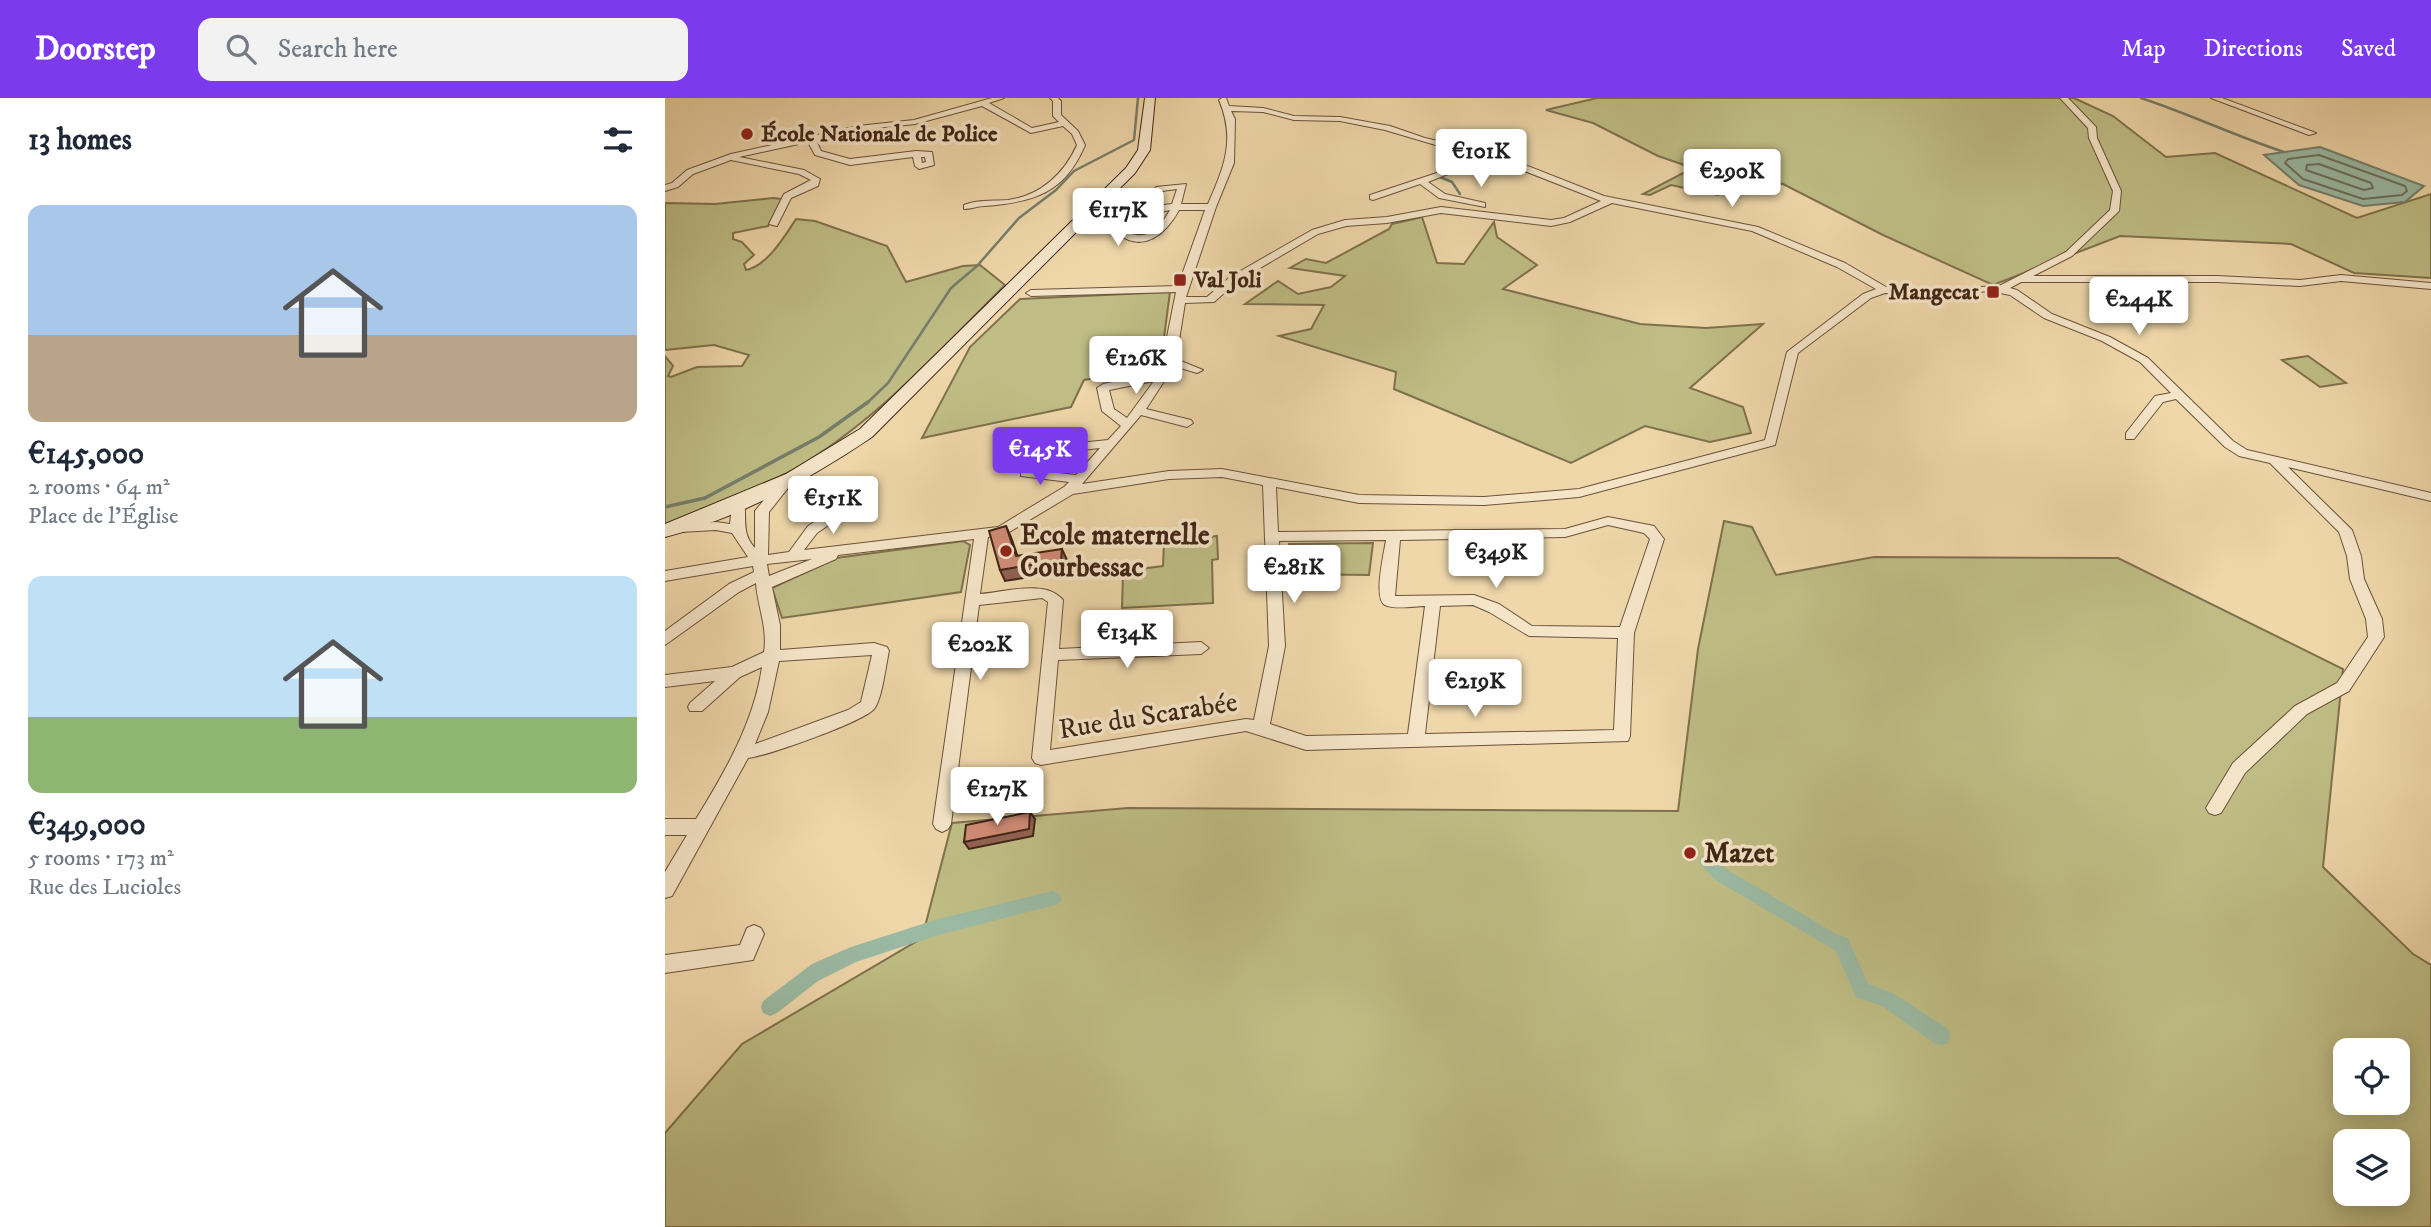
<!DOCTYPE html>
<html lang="en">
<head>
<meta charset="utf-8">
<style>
  :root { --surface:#fff; --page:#f2f2f3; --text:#1f2937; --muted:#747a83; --accent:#7c3aed }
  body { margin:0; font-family:"IM FELL DW Pica",serif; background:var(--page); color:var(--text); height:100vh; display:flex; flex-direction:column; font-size:26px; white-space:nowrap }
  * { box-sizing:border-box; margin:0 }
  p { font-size:23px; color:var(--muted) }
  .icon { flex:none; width:38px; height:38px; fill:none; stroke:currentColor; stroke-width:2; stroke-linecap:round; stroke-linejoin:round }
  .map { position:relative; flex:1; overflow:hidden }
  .details { display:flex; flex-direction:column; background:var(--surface); width:665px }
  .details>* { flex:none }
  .tools { position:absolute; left:1668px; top:940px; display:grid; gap:14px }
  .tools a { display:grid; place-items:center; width:77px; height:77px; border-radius:14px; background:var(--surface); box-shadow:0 4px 18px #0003; font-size:35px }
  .price { position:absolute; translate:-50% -60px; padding:0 16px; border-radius:7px; background:#fff; color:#222; font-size:23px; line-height:46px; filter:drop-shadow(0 2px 4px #0008) }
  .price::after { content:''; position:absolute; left:50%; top:42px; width:21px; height:16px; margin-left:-10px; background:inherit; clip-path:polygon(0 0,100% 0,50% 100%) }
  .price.on { background:var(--accent); color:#fff }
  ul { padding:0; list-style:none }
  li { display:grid; align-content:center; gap:14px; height:371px; padding:0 28px }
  li span { display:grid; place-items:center; height:217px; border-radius:14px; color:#555 }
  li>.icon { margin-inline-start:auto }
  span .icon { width:126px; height:126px; fill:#fffc; stroke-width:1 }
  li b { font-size:30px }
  h2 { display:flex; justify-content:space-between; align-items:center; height:84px; padding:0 28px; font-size:30px }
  header { display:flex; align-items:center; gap:42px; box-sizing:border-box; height:98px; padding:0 35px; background:var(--accent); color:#fff }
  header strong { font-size:33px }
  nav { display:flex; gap:38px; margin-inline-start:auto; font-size:24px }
  .search { width:490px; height:63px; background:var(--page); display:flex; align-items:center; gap:18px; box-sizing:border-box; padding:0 24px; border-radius:14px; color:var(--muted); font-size:26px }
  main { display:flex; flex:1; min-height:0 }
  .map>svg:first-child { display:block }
  .green { fill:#bfbd85; stroke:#7f714d; stroke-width:2; fill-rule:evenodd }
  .water { fill:#9bbaa4; stroke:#767e6b; stroke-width:2 }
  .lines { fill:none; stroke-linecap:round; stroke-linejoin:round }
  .shore { stroke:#6d705c; stroke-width:2 }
  .stream-far1 { stroke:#767e6b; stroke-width:2.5 }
  .stream { stroke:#767e6b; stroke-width:3.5 }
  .canal { fill:#9bbaa4; fill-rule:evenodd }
  .street-casing { stroke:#6b523a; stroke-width:2 }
  .secondary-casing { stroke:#3f2515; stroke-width:2 }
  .street { fill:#f5e5c8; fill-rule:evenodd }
  .secondary { fill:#f5e5c8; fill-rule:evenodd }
  .shaded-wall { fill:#926152; stroke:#3f2515; stroke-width:2 }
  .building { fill:#d18b75; stroke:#3f2515; stroke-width:2 }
  .poi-dot { fill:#8f2418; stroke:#f5e5c8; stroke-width:2.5 }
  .labels { text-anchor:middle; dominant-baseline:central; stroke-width:7; stroke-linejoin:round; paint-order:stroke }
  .far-poi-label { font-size:23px; font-weight:bold; fill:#3f2515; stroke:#f5e5c8; text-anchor:start }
  .poi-label { font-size:28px; font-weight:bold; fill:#3f2515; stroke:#f5e5c8; text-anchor:start }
  .street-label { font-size:28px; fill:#3f2515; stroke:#f5e5c8 }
</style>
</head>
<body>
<header>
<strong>Doorstep</strong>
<div class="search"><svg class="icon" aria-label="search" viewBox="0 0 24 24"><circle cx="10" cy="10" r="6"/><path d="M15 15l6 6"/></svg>Search here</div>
<nav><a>Map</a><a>Directions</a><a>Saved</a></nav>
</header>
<main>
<section class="details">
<h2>13 homes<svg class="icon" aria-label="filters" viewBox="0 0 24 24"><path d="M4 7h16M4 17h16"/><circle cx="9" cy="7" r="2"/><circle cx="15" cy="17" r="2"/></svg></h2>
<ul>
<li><span style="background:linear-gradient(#a9c7e8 60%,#b9a48a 0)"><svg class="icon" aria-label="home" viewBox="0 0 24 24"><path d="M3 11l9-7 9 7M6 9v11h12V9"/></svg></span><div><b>€145,000</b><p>2 rooms · 64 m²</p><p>Place de l'Église</p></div></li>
<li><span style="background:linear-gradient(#bfe0f5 65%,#8fb573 0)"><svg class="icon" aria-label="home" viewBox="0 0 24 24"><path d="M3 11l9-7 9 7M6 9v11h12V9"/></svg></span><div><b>€349,000</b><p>5 rooms · 173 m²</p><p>Rue des Lucioles</p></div></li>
</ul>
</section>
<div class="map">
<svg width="1766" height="1129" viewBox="0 0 1766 1129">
  <rect width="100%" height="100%" fill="#efd7aa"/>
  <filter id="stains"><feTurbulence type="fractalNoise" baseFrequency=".00286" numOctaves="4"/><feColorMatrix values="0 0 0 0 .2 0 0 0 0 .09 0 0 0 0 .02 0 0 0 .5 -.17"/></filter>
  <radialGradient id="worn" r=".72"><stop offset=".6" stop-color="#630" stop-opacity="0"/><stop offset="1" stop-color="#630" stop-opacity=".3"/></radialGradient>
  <g class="green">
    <path d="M932,0H1409L1448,18L1501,59L1550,55L1692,120L1766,96V180L1689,175L1626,146L1455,138L1328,187L1218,137L1118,86L1081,80L1053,97L1006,87L985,97L978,96L1028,70L993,58L928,25L881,12Z"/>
    <path d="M108,100L117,101L103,128L68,135V141L77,144L89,157L79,166L81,172C102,168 120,138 131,121L150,123L222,148L241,184L298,168L315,167L340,187C278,249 216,318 141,364C97,391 47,407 0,426V258L8,268L3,278L6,279L32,269L77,268L84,257L49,247L0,252V105L50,106Z"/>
    <path d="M757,119L772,165L799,166L829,124L832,139L872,167L838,191L975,226L1041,230L1098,226L1025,290L1078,309L1086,335L1045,344L980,328L906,365L729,291L731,274L614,238L646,231L659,207L580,206L613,183L633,196L666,189L680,178L625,170L641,161L661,165L724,131L727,126Z"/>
    <path d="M505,194L495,270L419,282L406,309L257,340L305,249L355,201Z"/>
    <path d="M1643,258L1681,285L1655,289L1617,262Z"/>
    <path d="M1059,423L1087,429L1111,477L1209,459L1453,460L1678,571L1658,769L1748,856L1766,867V1129H0V1035L77,946L257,840L287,725L463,710L1013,713L1033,551ZM1680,952H1732V1004H1680ZM1680,1043H1732V1096H1680Z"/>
    <path d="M552,438L553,461L547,462L548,505L457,510L458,473L498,468L499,445Z"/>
    <path d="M298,443L305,447L296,494L117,520L107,490L171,460Z"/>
    <path d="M708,445L704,477L626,476L624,446Z"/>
  </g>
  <path class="water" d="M1655,49L1759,88L1740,104L1698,108L1634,87L1599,57Z"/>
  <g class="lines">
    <g class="shore">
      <path d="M1654,57L1740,88L1742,93L1737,97L1698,101L1638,81L1620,65L1623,61Z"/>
      <path d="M1654,66L1706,85L1708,90L1699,92L1641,72L1642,67Z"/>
    </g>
    <g class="stream-far1">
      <path d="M1476,0C1525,16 1570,38 1619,54"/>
      <path d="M775,79L787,84L795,96"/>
      <path d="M201,306L223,285L286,190L312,168L354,120L391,92L409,73L469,42L473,0"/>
    </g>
    <path class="stream" d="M0,409L40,400L154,339L203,304"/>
    <g class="canal">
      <path d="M1042,757L1048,759L1061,771L1173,837L1183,840L1203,886L1228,895L1283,931L1285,938L1283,945L1276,947L1269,945L1217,908L1191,899L1171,853L1049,781L1034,764L1036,759Z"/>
      <path d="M388,793L394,796L397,801L394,806L273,837L191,864L153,883L112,915L105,918L98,915L96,909L98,903L147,866L186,849L273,821Z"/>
    </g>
    <defs>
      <g id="street">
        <path d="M327,0H339L324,5L367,30L394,24L388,18V3L385,0H393L396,3V17L413,33L420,47C400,95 369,104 320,108C313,108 306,111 299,111V107L305,105C317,102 330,103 343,102C375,98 399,76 412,47L407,36L398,28L366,35L317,8L250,26L193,32L151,42L156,53L185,61L251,53L267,54L269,67L254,71L250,68L248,59L185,67L150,57L143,44L74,59L139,72L155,81L153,88L126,100L112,128L104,126L119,96L146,82L134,76L66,62L28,76L13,89L0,93V87L7,85L22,72L66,56L193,28L249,22ZM256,59H260L261,64L257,65Z"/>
        <path d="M557,0H561L564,8L598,10L629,18L675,19L725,28L760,40L840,59L939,98L1093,129L1180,165L1221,189L1258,192L1334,188L1401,154L1445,112L1448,93L1424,40L1423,30L1395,0H1403L1431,29L1432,40L1456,93L1454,113L1407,158L1368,178H1552L1635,182L1676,177L1766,185V191L1676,183L1635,188L1552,184H1356L1345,190L1352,192L1387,216L1445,239L1483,260L1568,343L1582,352L1766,395V403L1623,369L1687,432L1696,458L1699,481L1717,521L1719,539L1684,593L1642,616L1580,675L1556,715L1550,717L1544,715L1541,710L1568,665L1630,608L1672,585L1703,539L1701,521L1685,481L1682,458L1674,434L1605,365L1574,358L1560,349L1511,301L1498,304L1469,341H1461V335L1490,298L1506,295L1475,264L1437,243L1379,220L1345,197L1325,193L1258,198L1220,195L1206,200L1133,255L1110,347L914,399L819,407L694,405L611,389L613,434L900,431L943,419L989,428L999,441L969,535L965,638L963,643L641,652L581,633L376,667L370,665L367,660L383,504L377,500L314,507L286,726L283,731L277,734L271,731L268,726L309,441L173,457L171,461L107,489L115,527V552L209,545L222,549L224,553C221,566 217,602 209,611C198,624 102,658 83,660L7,798L0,800V774L22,737H0V721H31C60,674 89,624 97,569L75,579L37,613H25L23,609L25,605L50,583L0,589V577L67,569L99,554C103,530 92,506 91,485L74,494L0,547V533L64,486L89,474L88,468L0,483V473L83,459L67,435L51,432L15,434L10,433L8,430L10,427L51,424L65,426L67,407L74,403L79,404C82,420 76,435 90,450V413L115,382H125L127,385L104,414L103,457L124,454L143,428L189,399L194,400V406L152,435L139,452L333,429L399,389L404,384L356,378L355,363L376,349L443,342L456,328L437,313L432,290L438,286L495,274L511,194L366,198L361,195L366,192L513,188L540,112H514C501,136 478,156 452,135L463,119L479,111L491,89L521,86L516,106H543C559,69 571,42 554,2ZM566,13L598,14L629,22L675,23L720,32L774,48L781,57L784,71L705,97V101L708,102L755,86L774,100L820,109V105L780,96L763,84L793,72L785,51L834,63L936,103L899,120L886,122L776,109L722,119L680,122L647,132L565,179L542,199H521L551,109L569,65L570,21ZM512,91L507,106L489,108L497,93ZM947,105L1087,133L1172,169L1211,191L1198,196L1122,254L1100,342L914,391L819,399L694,397L557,371L504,373L417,386L476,317L522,329L528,325L526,322L481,311L509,268L532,275L538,272L511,261L520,205L549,204L573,183L653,136L681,128L722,125L776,115L886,128L905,124ZM505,112C495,129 483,144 462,134L476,118ZM489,283L462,320L449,311L444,292ZM435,350L411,377L367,372V364L379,356ZM557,379L598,387L604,548L589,622L581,621L385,652L393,562L536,556L544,550L536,544L394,551L398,502C381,481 340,494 315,496L323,439L341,436L408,396L504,381ZM943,427L979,435L985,441L955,529L867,528L834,506L809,497L730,498L735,442L900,439ZM721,442C719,455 708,501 720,507C730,512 750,508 760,508L743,636L641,638L605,626L620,548L614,443ZM147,461L104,478L102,466ZM808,507L824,514L864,538L953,540L949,632L760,636L775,508ZM207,557L196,604L183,612L90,646L103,614L114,563Z"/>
        <path d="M1546,0H1557L1651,35L1644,37Z"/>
        <path d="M89,827L96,830L99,836L88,862L0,875V857L75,847L82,830Z"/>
      </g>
      <path id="secondary" d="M480,0H490L485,52L470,75L207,339C145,381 74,420 0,439V426L121,376L195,331L461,70L473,52Z"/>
    </defs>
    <use href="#street" class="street-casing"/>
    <use href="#secondary" class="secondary-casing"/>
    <use href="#street" class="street"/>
    <use href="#secondary" class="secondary"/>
  </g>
  <g class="shaded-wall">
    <path d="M399,342L405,356L407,367L378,371L371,356Z"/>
    <path d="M341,428L346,439L356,468L397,451L402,462L401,473L340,483L335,472L351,458Z"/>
    <path d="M365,714L370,721L368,738L304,751L299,744Z"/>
  </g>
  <g class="building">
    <path d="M399,342L401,353L371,356L372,346Z"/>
    <path d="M341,428L351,458L397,451L396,462L335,472L324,433Z"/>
    <path d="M365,714L364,731L299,744L301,727Z"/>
  </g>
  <g class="poi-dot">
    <circle cx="82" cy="36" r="7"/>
    <rect x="508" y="175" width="14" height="14" rx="3.5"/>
    <rect x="1321" y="187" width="14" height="14" rx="3.5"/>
    <circle cx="341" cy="453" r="7"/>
    <circle cx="1025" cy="755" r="7"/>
  </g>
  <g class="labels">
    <g class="far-poi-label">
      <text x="96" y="36">École Nationale de Police</text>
      <text x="529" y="182">Val Joli</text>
      <text x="1314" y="194" text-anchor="end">Mangecat</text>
    </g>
    <g class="poi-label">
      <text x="355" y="437">Ecole maternelle<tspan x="355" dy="32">Courbessac</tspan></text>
      <text x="1039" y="755">Mazet</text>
    </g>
    <g class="street-label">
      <text transform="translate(483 618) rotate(-9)">Rue du Scarabée</text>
    </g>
  </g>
  <rect width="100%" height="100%" filter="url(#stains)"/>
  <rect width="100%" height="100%" fill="url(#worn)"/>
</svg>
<div class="tools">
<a><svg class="icon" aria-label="locate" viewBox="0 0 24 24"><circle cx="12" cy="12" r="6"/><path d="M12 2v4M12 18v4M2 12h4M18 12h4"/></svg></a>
<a><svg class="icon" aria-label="layers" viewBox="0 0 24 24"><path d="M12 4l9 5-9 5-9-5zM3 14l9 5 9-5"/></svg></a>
</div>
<b class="price" style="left:816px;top:91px">€101K</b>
<b class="price" style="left:1067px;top:111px">€290K</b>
<b class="price" style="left:453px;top:150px">€117K</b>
<b class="price" style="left:1474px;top:239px">€244K</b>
<b class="price" style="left:471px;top:298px">€126K</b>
<b class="price on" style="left:375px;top:389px">€145K</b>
<b class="price" style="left:168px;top:438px">€151K</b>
<b class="price" style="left:831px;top:492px">€349K</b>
<b class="price" style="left:629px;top:507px">€281K</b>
<b class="price" style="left:462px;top:572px">€134K</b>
<b class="price" style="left:315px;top:584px">€202K</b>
<b class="price" style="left:810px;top:621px">€219K</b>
<b class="price" style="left:332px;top:729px">€127K</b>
</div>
</main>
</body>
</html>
